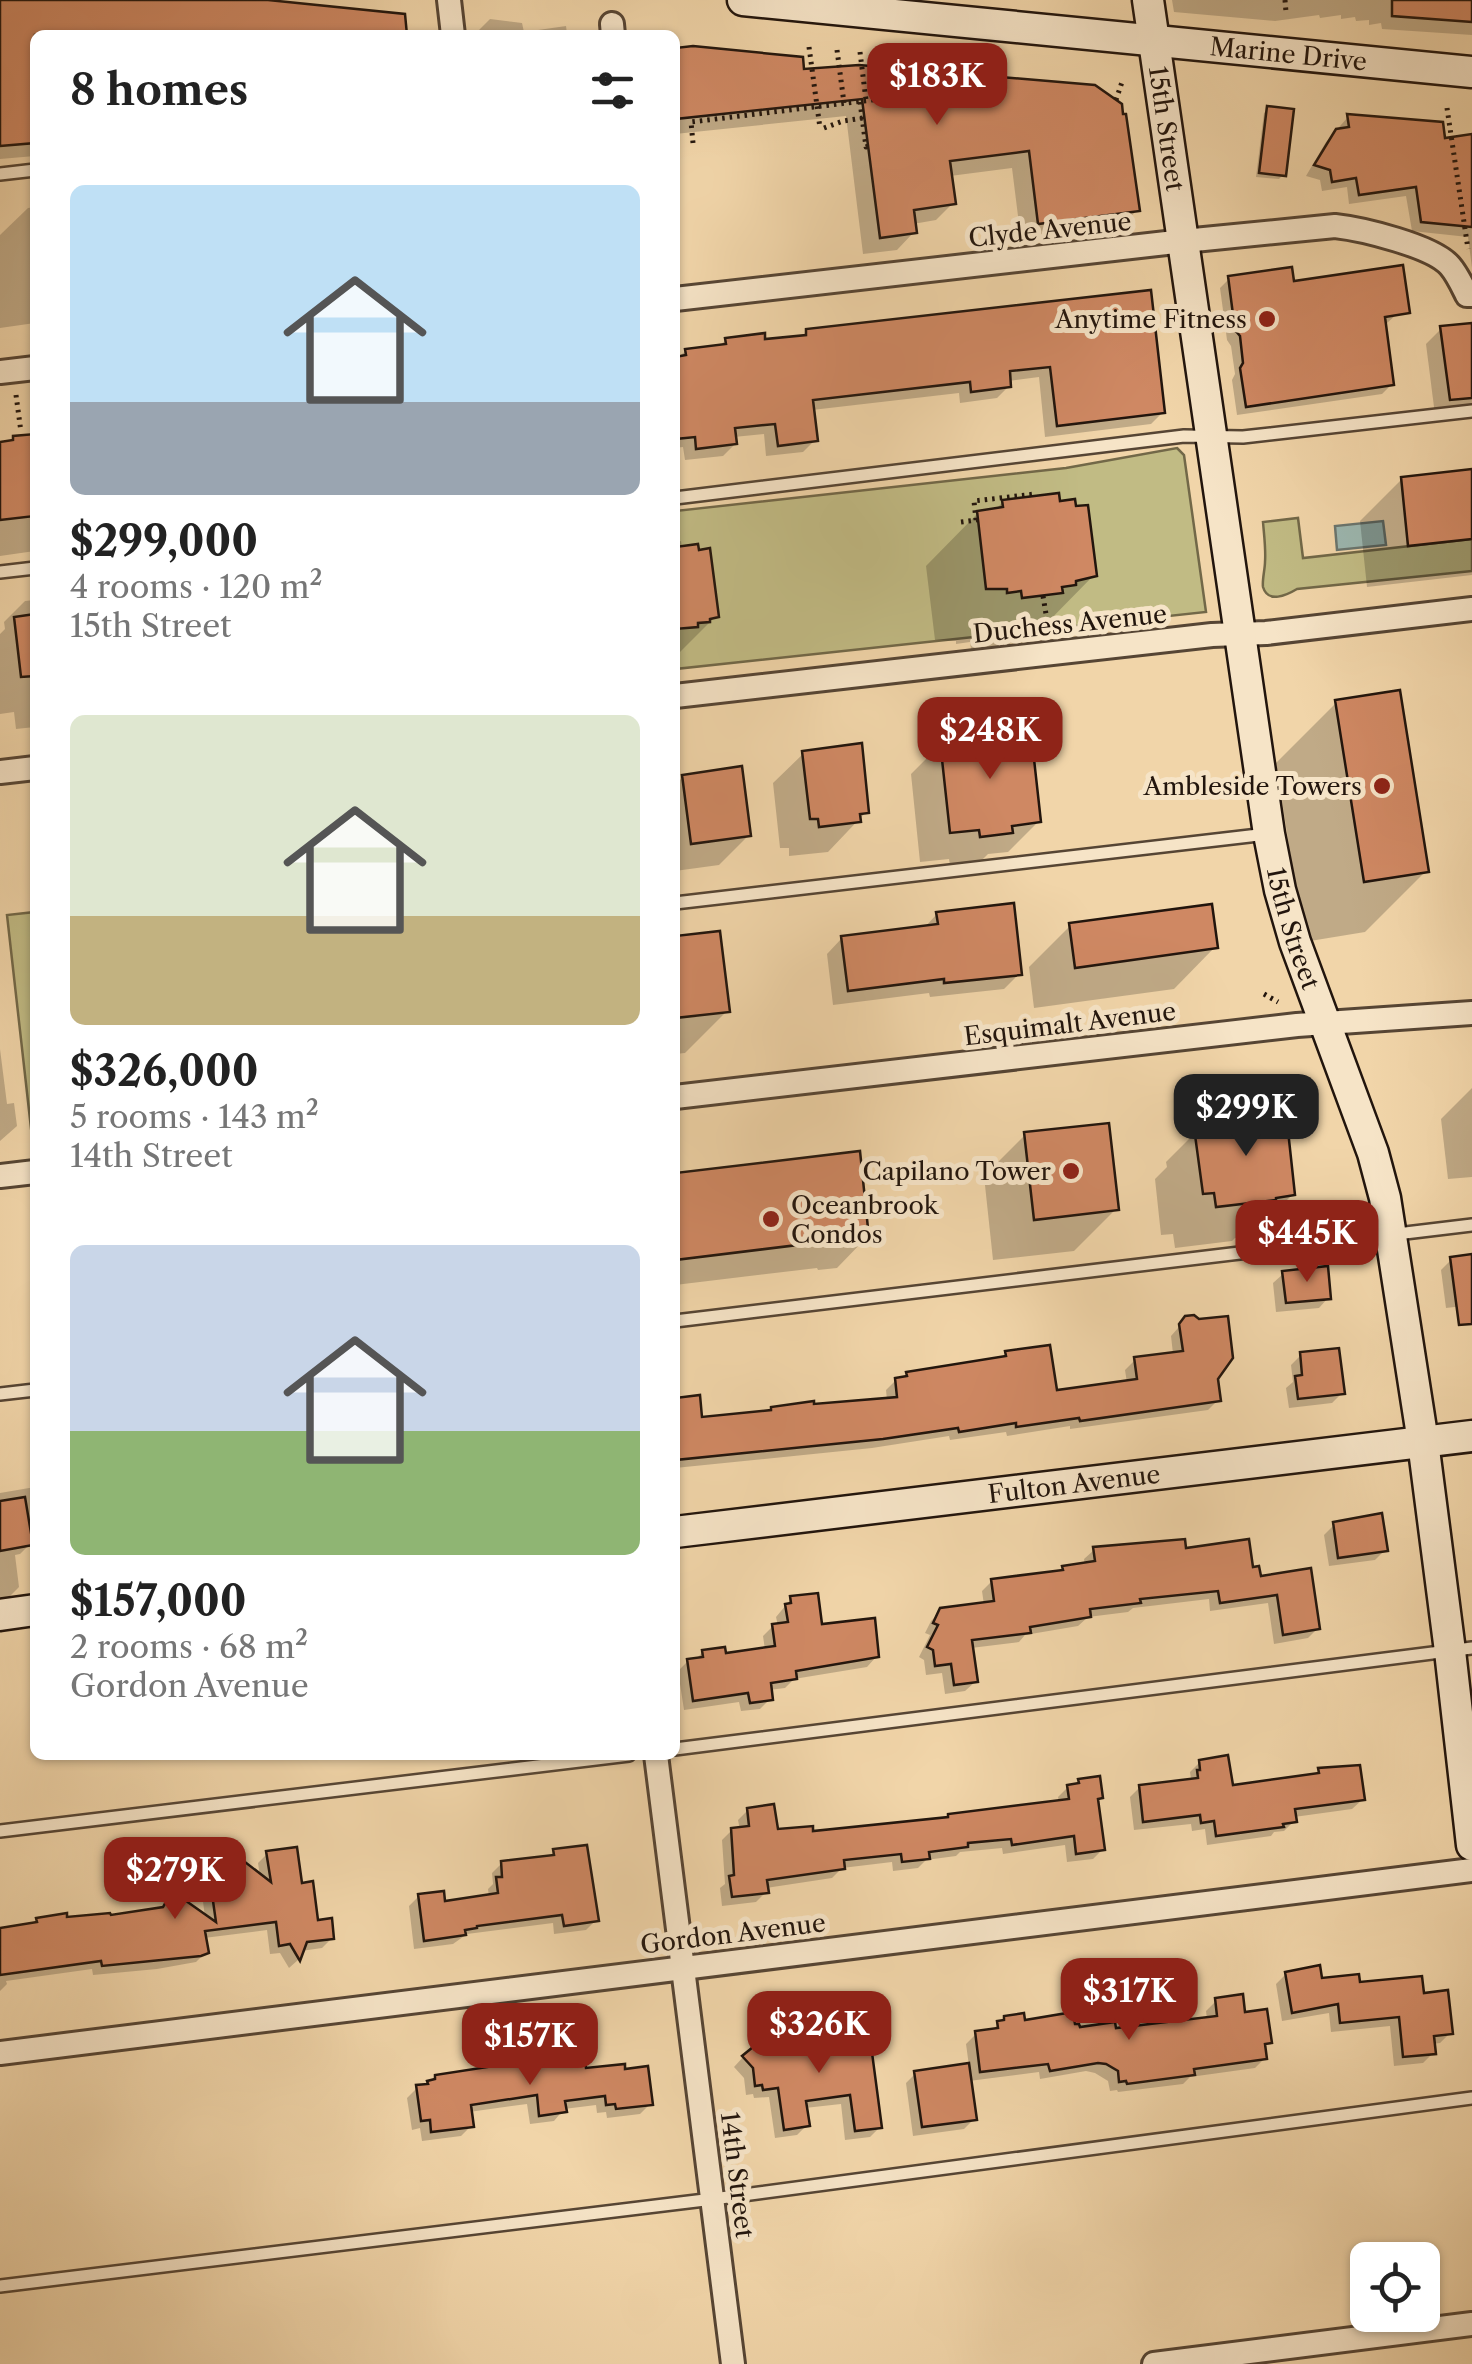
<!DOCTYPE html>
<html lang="en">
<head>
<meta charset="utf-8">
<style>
  :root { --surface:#fff; --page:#f6f6f6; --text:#222; --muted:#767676; --accent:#8f2418 }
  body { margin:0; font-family:"Libre Caslon Text",serif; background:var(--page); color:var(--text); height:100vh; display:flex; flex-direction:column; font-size:38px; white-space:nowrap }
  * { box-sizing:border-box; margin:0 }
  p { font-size:32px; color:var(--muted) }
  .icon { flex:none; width:55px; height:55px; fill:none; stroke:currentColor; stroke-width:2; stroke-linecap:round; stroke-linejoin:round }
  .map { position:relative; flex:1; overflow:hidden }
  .side { position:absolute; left:30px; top:30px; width:650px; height:1730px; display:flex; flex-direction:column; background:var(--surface); border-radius:15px; box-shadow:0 2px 8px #0004 }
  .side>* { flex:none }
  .tools { position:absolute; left:1350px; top:2242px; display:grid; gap:20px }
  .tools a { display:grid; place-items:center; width:90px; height:90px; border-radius:15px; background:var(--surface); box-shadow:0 2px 8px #0004; font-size:50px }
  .price { position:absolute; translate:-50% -85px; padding:0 22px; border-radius:20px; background:var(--accent); color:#fff; font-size:32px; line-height:65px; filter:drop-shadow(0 2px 5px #0008) }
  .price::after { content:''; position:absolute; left:50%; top:60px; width:30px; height:22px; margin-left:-15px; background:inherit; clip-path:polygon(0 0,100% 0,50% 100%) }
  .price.on { background:#222; color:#fff }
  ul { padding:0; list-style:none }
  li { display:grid; align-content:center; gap:20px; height:530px; padding:0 40px }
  li span { display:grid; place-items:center; height:310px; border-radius:15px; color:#555 }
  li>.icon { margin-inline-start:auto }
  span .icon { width:180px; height:180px; fill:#fffc; stroke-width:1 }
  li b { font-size:42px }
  h2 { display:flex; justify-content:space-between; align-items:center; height:120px; padding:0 40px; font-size:42px }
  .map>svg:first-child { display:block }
  .green { fill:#c1bb84; stroke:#726848; stroke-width:2.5 }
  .water { fill:#9cb7b0; stroke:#6b766f; stroke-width:2.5 }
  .shadow { fill:#0003 }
  .building { fill:#cf8863; stroke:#22150d; stroke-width:2.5 }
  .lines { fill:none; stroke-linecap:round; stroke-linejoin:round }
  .lane-casing { stroke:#564534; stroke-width:16 }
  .street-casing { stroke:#564534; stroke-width:28 }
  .secondary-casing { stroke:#22150d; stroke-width:35 }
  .path { stroke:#22150d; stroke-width:5; stroke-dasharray:2.5 5; stroke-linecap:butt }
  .lane { stroke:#f6e4c7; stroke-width:11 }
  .street { stroke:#f6e4c7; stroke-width:22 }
  .secondary { stroke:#f6e4c7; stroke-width:30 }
  .poi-dot { fill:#8f2418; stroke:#f6e4c7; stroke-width:4 }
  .labels { text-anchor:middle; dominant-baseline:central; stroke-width:10; stroke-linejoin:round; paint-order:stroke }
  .street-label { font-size:25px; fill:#22150d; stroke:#f6e4c7 }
  .poi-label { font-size:25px; fill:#22150d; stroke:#f6e4c7; text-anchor:end }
</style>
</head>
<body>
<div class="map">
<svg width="1472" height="2364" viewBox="0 0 1472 2364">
  <rect width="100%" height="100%" fill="#f1d5a9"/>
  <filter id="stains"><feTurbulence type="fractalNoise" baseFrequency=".002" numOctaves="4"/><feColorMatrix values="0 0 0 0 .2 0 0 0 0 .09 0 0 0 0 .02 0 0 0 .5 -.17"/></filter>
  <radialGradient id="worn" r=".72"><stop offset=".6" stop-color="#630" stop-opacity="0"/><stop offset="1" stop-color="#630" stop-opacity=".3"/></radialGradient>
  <g class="green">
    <path d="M1177,448L1184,455L1206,612L675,669V511L1066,468Z"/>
    <path d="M1298,518L1303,558L1472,539V571L1297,589C1287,595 1268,604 1263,587C1262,580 1265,569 1265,562C1266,549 1264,535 1263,522Z"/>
    <path d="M35,912V1136L32,1137L7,915Z"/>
  </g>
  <path class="water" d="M1383,521L1386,545L1337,550L1335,526Z"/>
  <g class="shadow">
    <path d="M0,0H240L405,35H35V156L0,159Z"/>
    <path d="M1172,0H1472V35L1382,29L1381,23L1369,25V20L1356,21L1355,17L1341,19V15L1320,18L1319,15L1275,21L1174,12Z"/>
    <path d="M490,19L522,23L524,32L566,26L567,33L578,32V34L596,35H474Z"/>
    <path d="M675,51L802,71L1094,88L1137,210L1120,228L1021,240L1012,168L950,176L953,203L936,220L913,224L914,232L897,250L863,254L846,116L675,134Z"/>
    <path d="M1268,109L1283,175L1279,179L1256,177L1264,113Z"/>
    <path d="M1348,117L1443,141L1472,137V268L1468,237L1412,231L1406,196L1349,204L1347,187L1322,191L1320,180L1306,176L1326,142Z"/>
    <path d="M35,207V323L0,328V235L28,208Z"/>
    <path d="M1229,279L1292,283L1397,314L1387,323L1383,324L1392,384L1382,394L1237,415L1232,380L1235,374L1231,346L1227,340L1220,288Z"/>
    <path d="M1149,293L1163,412L1151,424L1045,437L1039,377L1008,381L1009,386L997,398L960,403L959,393L812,410L815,440L803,452L766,456L764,434L734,437L735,444L723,456L685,460L683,447L675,448V359L686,351L718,347L726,340L763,342L800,338L807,331Z"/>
    <path d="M1472,326V410L1435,415L1426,344L1441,329Z"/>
    <path d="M35,436V551L0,556V444L9,443L14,439Z"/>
    <path d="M1472,472V575L1367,587L1360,521L1402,479Z"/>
    <path d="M1003,502L1058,504L1074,509L1094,575L1042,628L1026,632L1008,645L971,649L970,642L956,644V641L935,640L926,566L978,513L994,511Z"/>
    <path d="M681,541L682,548L716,616L675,657V542Z"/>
    <path d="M35,600V727L16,729L14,712L0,714V634L5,629L4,622L25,601Z"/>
    <path d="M1337,702L1426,871L1365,932L1304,942L1276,763Z"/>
    <path d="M970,734L1038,822L1008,852L988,854L980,862L950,866L949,859L920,862L911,774L941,744L963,741Z"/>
    <path d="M804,753L866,812L828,852L789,856V848H780L773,783Z"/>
    <path d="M683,777L749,835L719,865L675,871V785Z"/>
    <path d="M937,914L1019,974L1004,989L930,997L929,993L833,1005L827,954L842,938L923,929Z"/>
    <path d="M1071,925L1215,947L1174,989L1034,1008L1029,967Z"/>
    <path d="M675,939L727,1011L685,1053L675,1054Z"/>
    <path d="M0,1049L7,1104L14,1103L17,1126L0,1141Z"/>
    <path d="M1472,1088V1177L1448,1179L1441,1119Z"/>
    <path d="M1208,1120L1293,1194L1251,1236L1235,1238L1232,1241L1175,1248L1173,1234L1161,1235L1155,1179L1167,1167L1166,1162Z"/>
    <path d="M1025,1135L1116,1209L1074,1251L993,1260L984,1176Z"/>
    <path d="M675,1175L867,1237L837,1268L818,1270L817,1268L675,1285Z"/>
    <path d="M1472,1257V1305L1446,1308L1441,1270L1451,1260Z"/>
    <path d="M1283,1274L1328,1298L1319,1308L1276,1312L1273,1283Z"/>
    <path d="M1186,1319L1198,1322L1215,1378L1218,1400L1208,1410L1070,1429V1426L1007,1436L1006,1432L950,1440L949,1436L872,1448L675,1468V1400L700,1420L887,1400L886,1390L896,1380L902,1379L907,1374L1001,1359L1006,1354L1054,1392L1127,1383L1125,1370L1135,1360L1173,1354L1171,1336Z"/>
    <path d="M1301,1355L1342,1393L1332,1403L1289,1408L1286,1388L1293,1382L1291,1365Z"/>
    <path d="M35,1487V1546L27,1547L20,1554L15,1555L19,1587L9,1597L0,1599V1493Z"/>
    <path d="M1334,1525L1385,1550L1375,1560L1329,1566L1324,1535Z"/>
    <path d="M1094,1550H1184L1251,1570L1259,1579L1318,1628L1308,1638L1274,1644L1268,1603L1210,1611L1209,1599L1133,1608L1128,1612L1088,1617L1078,1626L1025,1635L1019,1642L971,1648L975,1682L965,1691L945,1694L942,1673L926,1675L924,1660L919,1657L930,1635L925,1633L931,1621L941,1611L984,1605L982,1591L992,1581L1059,1573L1063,1569L1085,1565L1084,1559Z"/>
    <path d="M791,1599L820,1627L876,1657L867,1667L794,1679L785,1688L769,1690L770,1699L760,1709L741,1711L739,1702L684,1710L678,1671L688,1661L695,1660L703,1652L724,1656L765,1650L763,1636L773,1626H778L776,1617Z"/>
    <path d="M1200,1762L1231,1788L1314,1776L1319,1771L1362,1800L1352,1809L1294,1817V1821L1284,1831L1274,1832L1271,1836L1207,1845L1205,1829L1192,1831L1191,1824L1134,1830L1130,1797L1140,1787L1191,1779L1190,1772Z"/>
    <path d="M1080,1781L1100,1798L1096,1802L1103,1849L1093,1859L1067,1862L1065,1845L1003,1854L1002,1848L960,1852L956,1856L926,1860L918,1868L893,1871L892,1862L842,1868L832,1878L766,1888V1892L756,1902L722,1906L720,1888L725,1884L722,1840L732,1830H740L738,1820L748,1810L776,1832L811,1833L946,1820L1059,1803L1058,1797L1068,1787L1074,1786Z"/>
    <path d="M554,1852L596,1920L586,1930L554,1934L553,1923L467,1934L453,1944L414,1949L409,1906L419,1896L443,1904L489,1897L488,1889L493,1884L492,1873L502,1863L548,1858Z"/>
    <path d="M268,1853L300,1885L316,1923L332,1938L322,1948L301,1951L298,1960L289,1968L280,1953L270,1954L267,1930L204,1938L206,1952L196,1962L157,1969L93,1975L92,1969L6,1981L7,1984L0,1991V1931L32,1925L38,1920H65L159,1910L172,1895L205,1917L200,1879L210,1869L260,1877L258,1863Z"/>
    <path d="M1286,1974L1422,1995L1450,2033L1440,2043L1432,2044L1433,2053L1423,2063L1394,2066L1390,2026L1331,2032L1329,2013L1282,2021L1276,1984Z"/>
    <path d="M1216,2001L1243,2015L1270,2042L1263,2048L1265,2058L1255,2068L1190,2077L1183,2084L1118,2092L1117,2090L1110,2091L1108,2081L1095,2073L1086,2071L1040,2079L1039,2072L969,2081L974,2119L964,2129L913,2136L906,2083L916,2073L969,2066L966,2044L976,2034L990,2032L1005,2018L1023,2023L1073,2027L1078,2030H1114L1207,2020L1206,2011Z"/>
    <path d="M848,2035L880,2127L870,2137L845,2140L841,2104L805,2108L807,2125L797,2135L775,2138L769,2097L754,2098L753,2094L746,2095L744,2078L734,2067L754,2045L796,2046L843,2041Z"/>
    <path d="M583,2070L650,2104L640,2114L607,2118L606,2112L597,2113L596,2105L564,2109L554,2121L530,2124L527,2104L469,2112L471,2126L461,2136L422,2141L420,2128L412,2130L407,2098L417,2088L425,2087L436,2077Z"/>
  </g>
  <g class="building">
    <path d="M0,0H268L405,14L407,35H35V143L0,146Z"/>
    <path d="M1392,0H1472V22L1392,16Z"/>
    <path d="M693,46L803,57L804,69L859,65L1095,85L1122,104L1123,114H1126L1140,211L1038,224L1029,151L950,161L956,204L914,210L917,233L880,238L862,99L675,119V48Z"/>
    <path d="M1267,106L1294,109L1286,176L1259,173Z"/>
    <path d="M1347,114L1443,122L1445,138L1472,134V227L1421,222L1416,187L1359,195L1356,178L1332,182L1330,170L1314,165L1336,129L1349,127Z"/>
    <path d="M1403,265L1410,313L1385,317L1394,385L1246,407L1240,368L1243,363L1240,336L1235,330L1228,276L1292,267L1294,281Z"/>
    <path d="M1151,290L1165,413L1057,426L1050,367L1010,371L1011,387L971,392L970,382L813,400L818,441L778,446L775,424L735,428L737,444L696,449L695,437L675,439V357L686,355L685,349L726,344L725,338L765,333V339L806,335V329Z"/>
    <path d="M1472,323V398L1450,400L1440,326Z"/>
    <path d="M35,434V516L0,520V442L13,440V436Z"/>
    <path d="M1472,469V539L1408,546L1401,477Z"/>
    <path d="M1059,493L1060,501L1075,499L1076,506L1088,505L1097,576L1076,581V585L1062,587L1063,593L1022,598L1021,591L1007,593V589H986L977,511L1003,507L1002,500Z"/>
    <path d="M698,544L699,550L710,548L719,617L710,619V622L698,623V627L675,629V547Z"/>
    <path d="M35,614V676L21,677L14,617Z"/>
    <path d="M1400,690L1429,872L1364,882L1335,700Z"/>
    <path d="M1000,728L1001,735L1031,732L1041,822L1012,826L1013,833L980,837L979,830L950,833L940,741L969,738V732Z"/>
    <path d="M862,743L869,813L860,814L861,822L819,827L818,819H810L802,751Z"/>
    <path d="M742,766L751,836L691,844L682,775Z"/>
    <path d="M1014,903L1022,975L944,983V979L848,991L841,936L938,924L936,912Z"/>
    <path d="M1212,904L1218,948L1075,968L1069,923Z"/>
    <path d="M720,931L730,1012L675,1018V936Z"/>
    <path d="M1248,1112L1249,1116L1286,1112L1295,1195L1276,1198V1200L1216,1207L1214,1193L1203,1194L1195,1135L1209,1134L1207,1117Z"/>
    <path d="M1109,1123L1119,1210L1034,1220L1024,1132Z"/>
    <path d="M860,1151L869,1238L847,1241V1239L675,1260V1173Z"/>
    <path d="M1472,1254V1324L1459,1325L1450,1257Z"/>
    <path d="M1328,1266L1331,1299L1286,1303L1282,1271Z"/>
    <path d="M1194,1315L1199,1319L1228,1316L1233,1358L1218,1379L1221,1401L1080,1421L1079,1418L1016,1427V1423L959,1432L958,1428L883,1439L675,1460V1398L700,1395L702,1417L771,1410V1407L814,1401V1404L897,1397L895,1378L907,1376L906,1372L1006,1356L1005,1351L1050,1345L1057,1390L1137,1379L1134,1357L1183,1351L1179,1324L1185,1316Z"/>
    <path d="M1339,1348L1345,1394L1298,1399L1295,1376L1302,1375L1300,1352Z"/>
    <path d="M25,1497L33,1545L0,1551V1501Z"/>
    <path d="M1382,1513L1388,1551L1338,1558L1333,1522Z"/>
    <path d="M1185,1539L1186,1548L1249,1539L1253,1567L1259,1566L1261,1576L1311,1568L1320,1629L1283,1635L1277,1595L1220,1603L1218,1591L1140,1599L1141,1603L1090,1609L1091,1617L1030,1627L1031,1633L972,1640L978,1682L954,1685L951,1664L935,1666L933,1650L927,1647L938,1625L933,1623L940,1608L994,1601L991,1579L1063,1570L1062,1566L1095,1561L1093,1547Z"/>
    <path d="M818,1593L822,1624L875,1618L879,1657L796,1671L797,1679L771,1683L773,1700L750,1703L748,1693L693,1701L687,1659L703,1657L702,1650L725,1647L726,1653L775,1646L772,1624L788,1622L785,1604L791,1603L790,1596Z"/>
    <path d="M1228,1755L1233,1785L1319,1773L1318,1768L1360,1765L1365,1800L1295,1809L1297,1822L1283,1824L1284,1827L1216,1836L1214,1821L1201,1823L1200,1815L1143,1822L1139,1785L1198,1778L1197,1770H1200L1199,1760Z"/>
    <path d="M1100,1776L1103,1798L1098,1799L1105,1850L1076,1854L1074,1836L1012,1845L1011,1839L968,1843V1847L929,1852L930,1859L902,1862L901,1854L844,1860L845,1869L767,1880L769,1893L732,1897L729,1876L734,1875L731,1828L749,1826L747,1808L774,1804L778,1829L813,1826V1831L948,1817V1814L1069,1799L1067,1785L1079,1783L1078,1779Z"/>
    <path d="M587,1845L599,1921L564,1926L562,1915L477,1926V1928L465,1930L466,1935L424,1941L418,1894L444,1891L445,1901L498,1893L496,1877H502L501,1861L554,1855L553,1849Z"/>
    <path d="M297,1847L302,1883L313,1881L318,1920L332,1918L334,1939L307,1942L300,1961L290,1944L279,1946L276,1922L205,1931L209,1953L201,1956L102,1966L101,1961L0,1975V1928L37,1922L36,1918L67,1913V1917L110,1913L111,1915L163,1907L172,1891L216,1922L208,1866L221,1864L232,1852L271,1882L266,1851Z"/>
    <path d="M1320,1965L1322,1978L1359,1974L1360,1982L1422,1976L1424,1993L1448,1990L1453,2034L1434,2036L1436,2054L1403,2057L1399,2017L1340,2023L1338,2004L1292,2013L1285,1972Z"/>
    <path d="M1243,1994L1245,2012L1267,2009L1272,2043L1265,2044L1267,2059L1194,2069L1195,2075L1127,2084L1126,2081L1119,2082L1118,2071L1106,2064L1098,2063L1050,2071L1048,2064L980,2072L975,2031L998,2028L997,2021L1004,2020V2016L1024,2013L1025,2020L1073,2012L1075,2024H1079L1080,2027L1115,2022L1116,2028L1217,2016L1215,1998Z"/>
    <path d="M869,2030L882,2128L855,2131L850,2095L806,2101L810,2126L784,2130L778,2088L763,2090L762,2085L755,2086L753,2068L742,2056L753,2047L752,2043L793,2035L794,2040L797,2039L798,2043L848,2038L847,2033Z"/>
    <path d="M584,2052L586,2068L625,2064V2069L648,2066L653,2105L616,2109L615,2104L606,2105L605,2096L565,2101L567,2112L539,2116L537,2095L471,2105L474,2127L431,2132L430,2120L421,2121L416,2085L428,2084L427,2081L435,2079V2075Z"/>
    <path d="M969,2063L977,2120L922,2127L914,2071Z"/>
  </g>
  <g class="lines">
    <defs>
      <g id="lane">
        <path d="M0,174L35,170"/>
        <path d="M675,498L1184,436L1243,437L1472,411"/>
        <path d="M0,572L35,568"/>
        <path d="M675,903L1267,834"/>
        <path d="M675,1321L1472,1225"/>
        <path d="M0,1394L35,1390"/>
        <path d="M675,1749L1472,1648"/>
        <path d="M0,1831L629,1755"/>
        <path d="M0,2286L713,2199L1472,2098"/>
      </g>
      <g id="street">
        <path d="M449,0L453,35"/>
        <path d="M612,24L613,35"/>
        <path d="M675,299L1184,241L1335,226C1362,229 1433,246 1450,266C1457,274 1462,285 1467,295H1472"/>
        <path d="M0,372L35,368"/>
        <path d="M675,696L1212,635L1266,633L1472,609"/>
        <path d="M0,772L35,768"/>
        <path d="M675,1097L1297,1025L1472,1013"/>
        <path d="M0,1176L35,1172"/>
        <path d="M656,1755L733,2364"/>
        <path d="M0,2053L1472,1870"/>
        <path d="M1154,2364L1472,2324"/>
      </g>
      <g id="secondary">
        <path id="s1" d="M743,0L1472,72"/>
        <path id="s2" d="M1148,0L1269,834L1280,890L1295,942L1373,1153L1385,1198L1423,1442L1450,1651L1472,1845"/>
        <path id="s3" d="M675,1532L1472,1436"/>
        <path d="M0,1615L35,1610"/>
      </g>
    </defs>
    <use href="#lane" class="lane-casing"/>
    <use href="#street" class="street-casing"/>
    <use href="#secondary" class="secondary-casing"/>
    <g class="path">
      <path d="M1285,0L1286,12"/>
      <path d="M809,47L820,128"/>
      <path d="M837,50L844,103"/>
      <path d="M860,52L866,100"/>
      <path d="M882,54L888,101"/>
      <path d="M1116,100L1123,79"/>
      <path d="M860,102L866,147L868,146"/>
      <path d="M1447,108L1468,249"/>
      <path d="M824,128L843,121L863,118"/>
      <path d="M693,143L691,122L888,98"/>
      <path d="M16,395L21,432"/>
      <path d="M961,522L976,520L974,501L1035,494"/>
      <path d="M1043,596L1049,632"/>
      <path d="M675,651L677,672"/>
      <path d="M1264,994L1278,1002"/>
    </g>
    <use href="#lane" class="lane"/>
    <use href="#street" class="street"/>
    <use href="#secondary" class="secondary"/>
  </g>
  <g class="poi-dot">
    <circle cx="1267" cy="319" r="10"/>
    <circle cx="1382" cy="786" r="10"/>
    <circle cx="1071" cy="1171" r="10"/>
    <circle cx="771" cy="1219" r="10"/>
  </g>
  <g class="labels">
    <g class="street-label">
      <text stroke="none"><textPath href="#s1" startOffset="548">Marine Drive</textPath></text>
      <text stroke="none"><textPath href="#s2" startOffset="130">15th Street</textPath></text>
      <text transform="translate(1050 230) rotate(-6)">Clyde Avenue</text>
      <text transform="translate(1070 624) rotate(-6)">Duchess Avenue</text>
      <text stroke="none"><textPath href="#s2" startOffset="940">15th Street</textPath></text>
      <text transform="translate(1070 1024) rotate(-7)">Esquimalt Avenue</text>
      <text stroke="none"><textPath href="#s3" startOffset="402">Fulton Avenue</textPath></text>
      <text transform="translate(733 1934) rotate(-7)">Gordon Avenue</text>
      <text transform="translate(737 2175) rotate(83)">14th Street</text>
    </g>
    <g class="poi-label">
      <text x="1247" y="319">Anytime Fitness</text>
      <text x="1362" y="786">Ambleside Towers</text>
      <text x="1051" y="1171">Capilano Tower</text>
      <text x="791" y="1205" text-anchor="start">Oceanbrook<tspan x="791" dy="29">Condos</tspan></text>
    </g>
  </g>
  <rect width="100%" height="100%" filter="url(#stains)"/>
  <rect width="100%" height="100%" fill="url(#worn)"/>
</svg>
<div class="tools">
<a><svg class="icon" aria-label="locate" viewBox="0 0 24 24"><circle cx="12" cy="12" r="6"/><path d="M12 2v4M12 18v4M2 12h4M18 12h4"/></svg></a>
</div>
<b class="price" style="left:937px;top:128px">$183K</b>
<b class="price" style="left:990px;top:782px">$248K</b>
<b class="price on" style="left:1246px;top:1159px">$299K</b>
<b class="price" style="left:1307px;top:1285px">$445K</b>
<b class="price" style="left:175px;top:1922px">$279K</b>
<b class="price" style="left:1129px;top:2043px">$317K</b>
<b class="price" style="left:819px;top:2076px">$326K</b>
<b class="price" style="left:530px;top:2088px">$157K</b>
<section class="side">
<h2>8 homes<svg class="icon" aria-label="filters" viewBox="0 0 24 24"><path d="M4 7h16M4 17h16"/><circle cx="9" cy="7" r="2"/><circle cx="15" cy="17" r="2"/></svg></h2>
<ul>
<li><span style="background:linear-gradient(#bfe0f5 70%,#9aa5b1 0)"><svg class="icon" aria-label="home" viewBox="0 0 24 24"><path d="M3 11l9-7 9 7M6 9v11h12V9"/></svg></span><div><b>$299,000</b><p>4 rooms · 120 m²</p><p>15th Street</p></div></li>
<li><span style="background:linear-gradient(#dfe7d0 65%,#c2b280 0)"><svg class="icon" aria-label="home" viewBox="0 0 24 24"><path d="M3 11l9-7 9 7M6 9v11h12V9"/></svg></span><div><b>$326,000</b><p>5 rooms · 143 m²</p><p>14th Street</p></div></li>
<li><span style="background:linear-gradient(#c9d6e8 60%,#8fb573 0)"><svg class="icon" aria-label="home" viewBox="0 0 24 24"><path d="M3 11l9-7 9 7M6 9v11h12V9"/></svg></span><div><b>$157,000</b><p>2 rooms · 68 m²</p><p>Gordon Avenue</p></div></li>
</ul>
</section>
</div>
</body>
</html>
